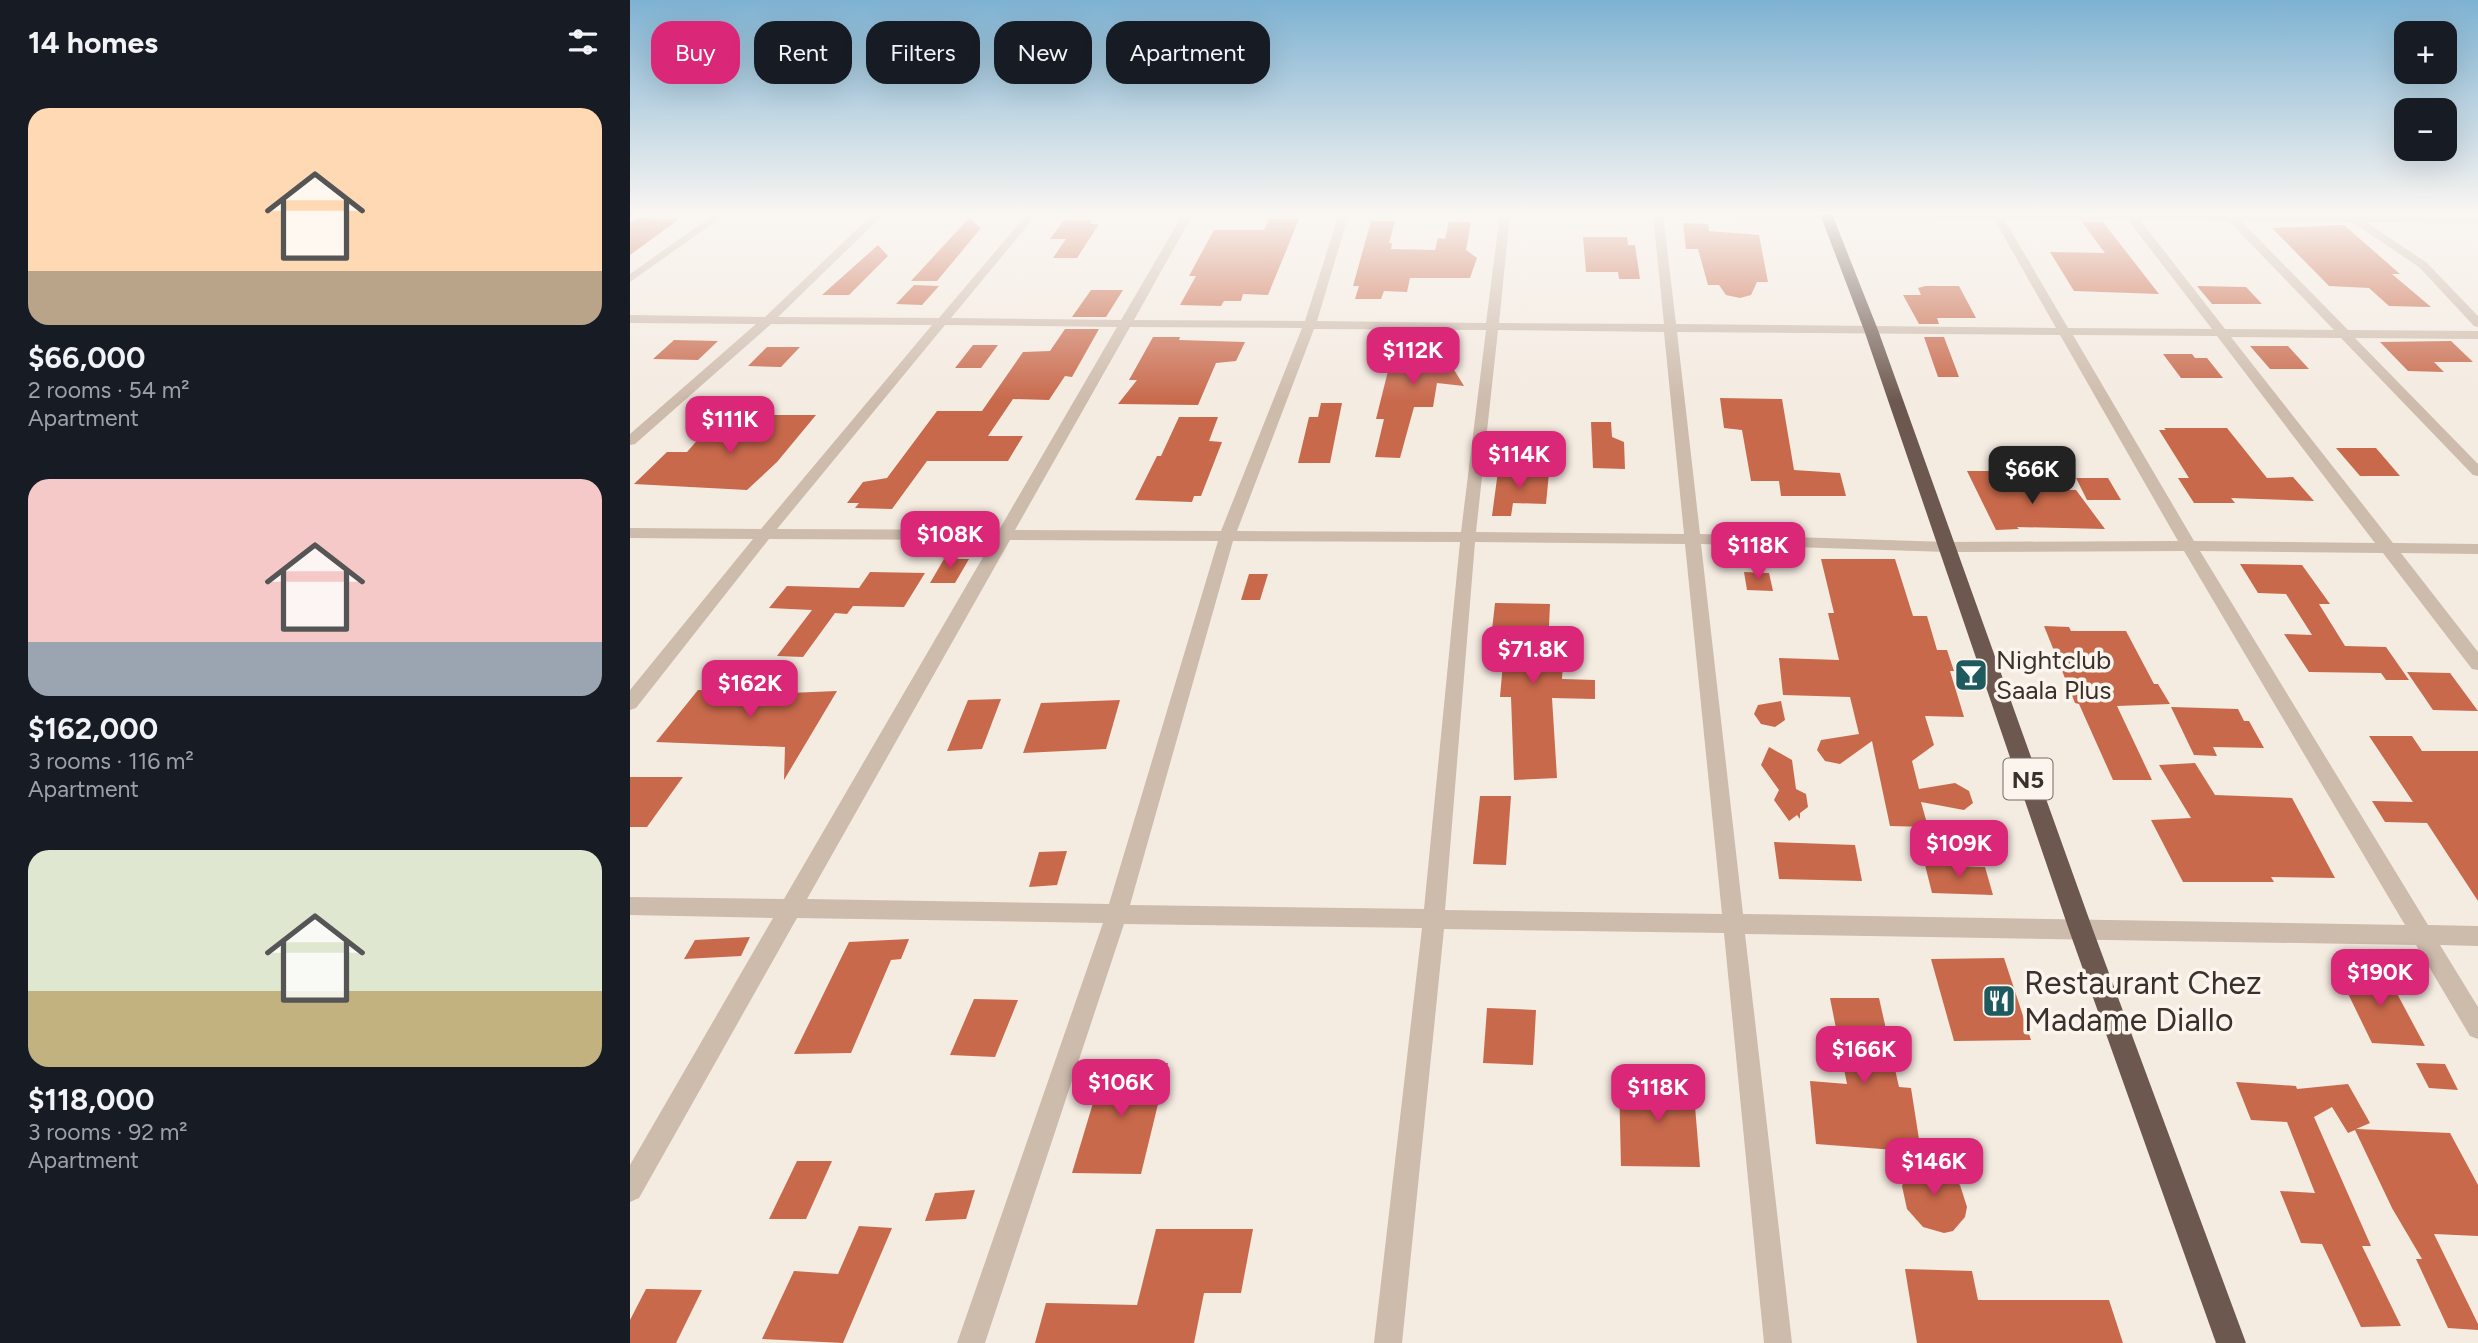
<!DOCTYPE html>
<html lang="en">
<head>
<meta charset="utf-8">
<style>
  :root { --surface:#171b24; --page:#242831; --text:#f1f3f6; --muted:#9ea1a6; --accent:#db2777 }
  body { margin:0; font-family:Figtree,sans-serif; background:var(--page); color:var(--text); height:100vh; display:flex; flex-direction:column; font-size:26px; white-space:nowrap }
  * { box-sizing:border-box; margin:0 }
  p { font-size:23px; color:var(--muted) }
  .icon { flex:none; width:38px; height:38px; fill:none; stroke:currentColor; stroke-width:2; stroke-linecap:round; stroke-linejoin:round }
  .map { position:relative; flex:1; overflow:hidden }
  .side { display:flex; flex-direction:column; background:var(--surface); width:630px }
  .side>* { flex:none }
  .top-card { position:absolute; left:21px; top:21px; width:665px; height:63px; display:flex; gap:14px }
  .buttons { position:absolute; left:1764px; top:21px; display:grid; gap:14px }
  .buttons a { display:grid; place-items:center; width:63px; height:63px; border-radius:14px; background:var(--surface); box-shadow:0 7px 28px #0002; font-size:35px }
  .price { position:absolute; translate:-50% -60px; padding:0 16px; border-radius:14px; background:var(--accent); color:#fff; font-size:23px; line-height:46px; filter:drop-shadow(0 2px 4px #0008) }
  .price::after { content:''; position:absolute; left:50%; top:42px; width:21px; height:16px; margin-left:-10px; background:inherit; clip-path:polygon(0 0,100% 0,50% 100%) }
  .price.selected { background:#222; color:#fff }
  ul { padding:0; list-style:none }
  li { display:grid; align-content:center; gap:14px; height:371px; padding:0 28px }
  li span { display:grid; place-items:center; height:217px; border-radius:21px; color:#555 }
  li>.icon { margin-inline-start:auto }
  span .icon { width:126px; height:126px; fill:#fffc; stroke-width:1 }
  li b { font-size:30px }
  h2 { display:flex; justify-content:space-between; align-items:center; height:84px; padding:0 28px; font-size:30px }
  .pill { padding:0 24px; border-radius:21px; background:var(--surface); box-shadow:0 7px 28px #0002; font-size:24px; line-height:63px }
  .pill.selected { background:var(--accent); color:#fff }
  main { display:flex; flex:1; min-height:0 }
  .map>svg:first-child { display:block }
  .building { fill:#c8694b }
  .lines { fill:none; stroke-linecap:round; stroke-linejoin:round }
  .minor { fill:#cdbbac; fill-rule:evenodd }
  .trunk { fill:#6c584f; fill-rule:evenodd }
  .labels { text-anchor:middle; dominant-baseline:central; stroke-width:7; stroke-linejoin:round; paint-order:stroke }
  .shield { fill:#fbf5ee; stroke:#756b66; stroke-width:2 }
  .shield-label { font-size:24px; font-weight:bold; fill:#3b302b }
  .poi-label { font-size:26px; fill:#3b302b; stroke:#fbf5ee; text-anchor:start }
  .near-poi-label { font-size:32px; fill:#3b302b; stroke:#fbf5ee; text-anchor:start }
</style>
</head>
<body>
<main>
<section class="side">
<h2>14 homes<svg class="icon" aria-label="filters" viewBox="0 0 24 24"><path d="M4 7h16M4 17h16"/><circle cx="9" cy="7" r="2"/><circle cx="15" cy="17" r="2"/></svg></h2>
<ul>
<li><span style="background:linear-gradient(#ffd9b3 75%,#b9a48a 0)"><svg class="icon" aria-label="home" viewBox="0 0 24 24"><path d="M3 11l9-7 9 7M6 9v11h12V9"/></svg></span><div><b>$66,000</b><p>2 rooms · 54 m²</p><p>Apartment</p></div></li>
<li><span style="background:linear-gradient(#f6c9c9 75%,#9aa5b1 0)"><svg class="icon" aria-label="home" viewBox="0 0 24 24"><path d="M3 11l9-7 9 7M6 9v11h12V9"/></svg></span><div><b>$162,000</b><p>3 rooms · 116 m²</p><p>Apartment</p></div></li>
<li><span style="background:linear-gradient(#dfe7d0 65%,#c2b280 0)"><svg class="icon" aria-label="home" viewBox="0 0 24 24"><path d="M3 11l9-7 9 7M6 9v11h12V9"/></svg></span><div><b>$118,000</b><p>3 rooms · 92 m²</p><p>Apartment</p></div></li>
</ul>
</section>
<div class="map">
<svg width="1848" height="1343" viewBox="0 0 1848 1343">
  <rect width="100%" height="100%" fill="#f4ebe1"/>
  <g class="building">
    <path d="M8,218L49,219L0,255V223Z"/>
    <path d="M339,218L351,228L307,281H281Z"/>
    <path d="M639,219H669L638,295L613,294L611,301H594L591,306L550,305L566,276H559L584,230H634Z"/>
    <path d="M434,220H462L460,224H469L447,258H423L436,239H420Z"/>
    <path d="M741,221H765L759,243H762L761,249L805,250L808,238L815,239L819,222H841L836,250L847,258L840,278H780L777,292L754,291L751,299H725L729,286H723Z"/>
    <path d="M1452,222H1473L1529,294L1444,291L1420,252L1475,253Z"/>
    <path d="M1053,223L1078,224L1079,231L1129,235L1138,282H1127L1121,295L1110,298L1096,295L1089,285H1078L1068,249H1056Z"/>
    <path d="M1714,225L1770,274H1762L1801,307L1759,306L1739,288L1699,286L1642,228Z"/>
    <path d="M953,237H997L998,245H1005L1010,279H989L988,272H956Z"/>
    <path d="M248,245L258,256L219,295H192Z"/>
    <path d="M284,285L309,286L292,305L266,304Z"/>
    <path d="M1295,286H1329L1346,318H1307L1309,324H1289L1273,295H1291L1288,288Z"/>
    <path d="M1567,286L1616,287L1632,304H1582Z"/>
    <path d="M461,290H493L476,317H442Z"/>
    <path d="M435,329H469L442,377L435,376L419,400L383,399L358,436H393L378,461H297L262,509L225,508L229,503H217L233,482L257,478L307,411H352L393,352L420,351Z"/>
    <path d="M787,334L829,337L826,355H815L834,386L807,383L803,407H784L770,458L745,457L754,419H746L764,347H781Z"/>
    <path d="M523,337H550L549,340L615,342L606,361L586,363L568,405L488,404L507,380H499Z"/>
    <path d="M1294,337H1314L1329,377H1308Z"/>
    <path d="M44,340L88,341L68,360L23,359Z"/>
    <path d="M1821,341L1843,362H1804L1814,372L1778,371L1750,342Z"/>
    <path d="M343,345H368L351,368H325Z"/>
    <path d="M1620,346H1658L1679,369H1640Z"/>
    <path d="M137,347H170L151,367L118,366Z"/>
    <path d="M1533,354H1562L1565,358H1577L1593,378H1551Z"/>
    <path d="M1090,398L1152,399L1164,470L1210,473L1216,496H1151L1149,481H1121L1112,430L1094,428Z"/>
    <path d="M691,403H712L700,463H668L679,417H688Z"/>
    <path d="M130,415H186L147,462L117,490L4,484L37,452H57L70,437L110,435Z"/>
    <path d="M549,417H588L579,441L592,442L571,496H564L562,502L505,500L527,456H531Z"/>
    <path d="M961,422H981L982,437L994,442L995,469L963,468Z"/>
    <path d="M1534,428H1597L1637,478L1663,477L1684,501L1601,498L1605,503H1564L1548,478H1559L1529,430H1536Z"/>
    <path d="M1706,448H1746L1770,476H1730Z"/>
    <path d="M868,471L919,473L916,504L883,503L881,516H862Z"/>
    <path d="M1337,471H1363L1373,489L1446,490L1475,529L1387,527L1389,529L1366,530Z"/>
    <path d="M1446,478H1478L1491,500H1457Z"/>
    <path d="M314,559H339L325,583H300Z"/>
    <path d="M1191,559H1265L1283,616H1297L1307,650H1317L1324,671H1320L1334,717L1295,716L1304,745L1282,761L1289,789L1325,783L1339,791L1343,803L1334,810L1291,802L1298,827L1260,826L1242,741L1210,764L1195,761L1187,750L1191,740L1229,734L1220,697L1153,695L1149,658L1209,660L1198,613H1204Z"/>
    <path d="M1610,564L1672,565L1700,604H1689L1715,646L1756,647L1779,680H1756L1751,673L1679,672L1654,634L1682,635L1656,594L1628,593Z"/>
    <path d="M240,572L295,573L274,607L223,606L217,614L205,613L173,657L147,656L182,610L139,608L157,586L229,588Z"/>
    <path d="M1114,572L1139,573L1143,591L1117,590Z"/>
    <path d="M619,574H638L630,600H611Z"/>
    <path d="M865,603L920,604L918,649L934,650L932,679L965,680V699L922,698L927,778L884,780L881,697H870L875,640L861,639Z"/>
    <path d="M1414,626L1439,627L1441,631H1496L1524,684H1528L1540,704L1487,706L1522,780H1483L1449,704L1445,703Z"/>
    <path d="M1777,672L1820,673L1848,711L1803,710Z"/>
    <path d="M68,690L159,693L207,691L154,780L155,747L26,742Z"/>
    <path d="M371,699L352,749L317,751L338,700Z"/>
    <path d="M490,700L476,749L393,753L411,703Z"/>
    <path d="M1151,701L1155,720L1145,727L1131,724L1124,714L1128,705Z"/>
    <path d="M1541,707L1608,709L1614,721H1619L1634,748L1583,747L1587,756L1564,755Z"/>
    <path d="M1739,736H1782L1792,751H1848V901L1797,823L1755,822L1742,801L1783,802Z"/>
    <path d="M1139,747L1162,760L1166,789L1176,794L1178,807L1170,813V819L1167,815L1159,821L1144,800L1149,790L1131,765Z"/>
    <path d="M1565,763L1585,795L1662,798L1705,878L1641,877L1644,882H1553L1521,820L1561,818L1529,765Z"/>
    <path d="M0,777H53L17,827H0Z"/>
    <path d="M850,796H881L876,865L843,864Z"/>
    <path d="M1144,842L1225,845L1232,881L1149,879Z"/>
    <path d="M437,851L427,885L399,887L409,852Z"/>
    <path d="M1295,865L1355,867L1363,895L1302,893Z"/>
    <path d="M120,937L111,956L54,959L65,940Z"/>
    <path d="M279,939L271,959L261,960L221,1053L164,1054L219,942Z"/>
    <path d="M1374,958L1401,1040L1324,1041L1301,959Z"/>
    <path d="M1707,971L1756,973L1795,1046L1742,1043Z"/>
    <path d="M1200,998H1249L1269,1087L1281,1088L1291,1152L1186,1144L1180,1081L1217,1084Z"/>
    <path d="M344,999L388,1000L365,1057L320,1055Z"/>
    <path d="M857,1008L906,1010L903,1065L853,1063Z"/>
    <path d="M475,1063H538L511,1174L442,1173Z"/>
    <path d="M1786,1063L1815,1064L1828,1090L1799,1088Z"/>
    <path d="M989,1081L1063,1082L1070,1167L991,1166Z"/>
    <path d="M1606,1082L1666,1086L1667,1089L1718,1084L1740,1123L1726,1129L1820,1133L1848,1185V1236L1804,1234L1848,1324V1330L1818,1328L1786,1259H1792L1762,1208L1725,1130L1718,1133L1702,1107L1684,1117L1741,1246H1732L1771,1326L1731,1327L1692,1244L1671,1243L1650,1191L1685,1193L1657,1122L1621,1120Z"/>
    <path d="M167,1161H202L176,1219H139Z"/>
    <path d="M1290,1161L1313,1169L1330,1185L1337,1207L1335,1217L1323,1231L1314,1233L1293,1227L1277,1209L1272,1186L1276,1176Z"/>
    <path d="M345,1190L336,1219L295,1221L305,1193Z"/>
    <path d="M229,1226L262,1228L213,1343L132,1339L164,1271L208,1274Z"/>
    <path d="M526,1229H623L611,1293H574L564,1343H405L416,1303L507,1305Z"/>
    <path d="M1275,1269L1342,1271L1348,1300H1479L1493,1343H1287Z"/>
    <path d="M16,1289L72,1290L46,1343H0V1320Z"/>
  </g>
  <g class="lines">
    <g class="minor">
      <path d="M85,214H96L0,282V274Z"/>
      <path d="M243,214H254L148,317L309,318L397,214H407L321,318L491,320L553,214H563L504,320L675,321L709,214H719L687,321L856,323L870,214H880L869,323L1034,324L1023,214H1033L1046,324L1426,328L1364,219L1099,217L1094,214H1603L1848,217V223L1736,222L1797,263L1848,316V327L1844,326L1789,267L1722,222L1611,221L1718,330L1848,331V339L1725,338L1848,464V476L1843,475L1711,338L1601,337L1763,543L1848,544V554L1771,553L1848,652V670L1842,669L1753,553L1570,551L1798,925L1848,926V946L1810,945L1848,1007V1039L1840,1036L1786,945L1115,934L1162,1343H1134L1094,933L814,929L772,1343H744L792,928L494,924L355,1343H327L473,923L167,918L9,1198L0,1202V1165L143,918L0,915V897L154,899L363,540L139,539L6,708L0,710V690L123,539L0,538V528L131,529L302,325L141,324L5,444L0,445V434L126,324L0,323V315L135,317ZM1374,219L1498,220L1582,329L1438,328ZM1510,220L1599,221L1704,330L1595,329ZM315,325L487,327L369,530L147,529ZM500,327L672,328L591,531L385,530ZM684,329L856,330L831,532L607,531ZM868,330L1034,332L1054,534L846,532ZM1047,332L1430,335L1548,541L1317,542L1070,534ZM1443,335L1587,336L1745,543L1564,541ZM380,540L588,541L479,904L177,899ZM603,541L830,542L794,909L500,905ZM845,542L1055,544L1092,914L815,910ZM1071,544L1317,552L1554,551L1775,925L1113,914Z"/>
    </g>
    <path class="trunk" d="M1190,214H1202L1248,330L1463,930L1616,1343H1586L1439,930L1234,330Z"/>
  </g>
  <linearGradient id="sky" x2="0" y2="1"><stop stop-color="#7eb2d2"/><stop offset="0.53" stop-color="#faf6f2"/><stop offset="1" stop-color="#faf6f2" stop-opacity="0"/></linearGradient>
  <rect width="1848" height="402" fill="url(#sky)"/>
  <defs>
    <symbol id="bar-square" viewBox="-11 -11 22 22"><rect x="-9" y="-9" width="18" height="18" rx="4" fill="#1f5a5e" stroke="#fbf5ee"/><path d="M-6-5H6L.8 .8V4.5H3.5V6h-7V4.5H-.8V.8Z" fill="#fff"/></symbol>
    <symbol id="restaurant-square" viewBox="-11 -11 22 22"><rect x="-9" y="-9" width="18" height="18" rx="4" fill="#1f5a5e" stroke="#fbf5ee"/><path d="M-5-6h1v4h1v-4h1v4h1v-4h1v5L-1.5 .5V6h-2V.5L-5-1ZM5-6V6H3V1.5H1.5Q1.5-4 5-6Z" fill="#fff"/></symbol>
  </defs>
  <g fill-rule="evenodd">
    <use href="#bar-square" x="1322" y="656" width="38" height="38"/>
    <use href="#restaurant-square" x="1350" y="982" width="38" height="38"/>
  </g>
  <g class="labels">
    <rect class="shield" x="1373.5" y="758.5" width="49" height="41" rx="5"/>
    <g class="shield-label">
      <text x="1398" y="779">N5</text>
    </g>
    <g class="poi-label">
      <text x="1366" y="660">Nightclub<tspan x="1366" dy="30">Saala Plus</tspan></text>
    </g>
    <g class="near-poi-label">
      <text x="1394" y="983">Restaurant Chez<tspan x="1394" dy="37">Madame Diallo</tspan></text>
    </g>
  </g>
</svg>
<div class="buttons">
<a>+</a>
<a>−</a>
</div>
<b class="price" style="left:783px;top:387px">$112K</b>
<b class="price" style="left:100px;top:456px">$111K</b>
<b class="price" style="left:889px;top:491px">$114K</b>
<b class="price selected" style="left:1402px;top:506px">$66K</b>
<b class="price" style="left:320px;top:571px">$108K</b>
<b class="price" style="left:1128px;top:582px">$118K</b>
<b class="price" style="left:903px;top:686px">$71.8K</b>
<b class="price" style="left:120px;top:720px">$162K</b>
<b class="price" style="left:1329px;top:880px">$109K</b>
<b class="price" style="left:1750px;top:1009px">$190K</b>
<b class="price" style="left:1234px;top:1086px">$166K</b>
<b class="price" style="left:491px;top:1119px">$106K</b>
<b class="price" style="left:1028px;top:1124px">$118K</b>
<b class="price" style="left:1304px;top:1198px">$146K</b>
<div class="top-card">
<a class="pill selected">Buy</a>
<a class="pill">Rent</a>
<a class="pill">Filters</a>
<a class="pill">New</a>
<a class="pill">Apartment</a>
</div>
</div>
</main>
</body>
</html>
